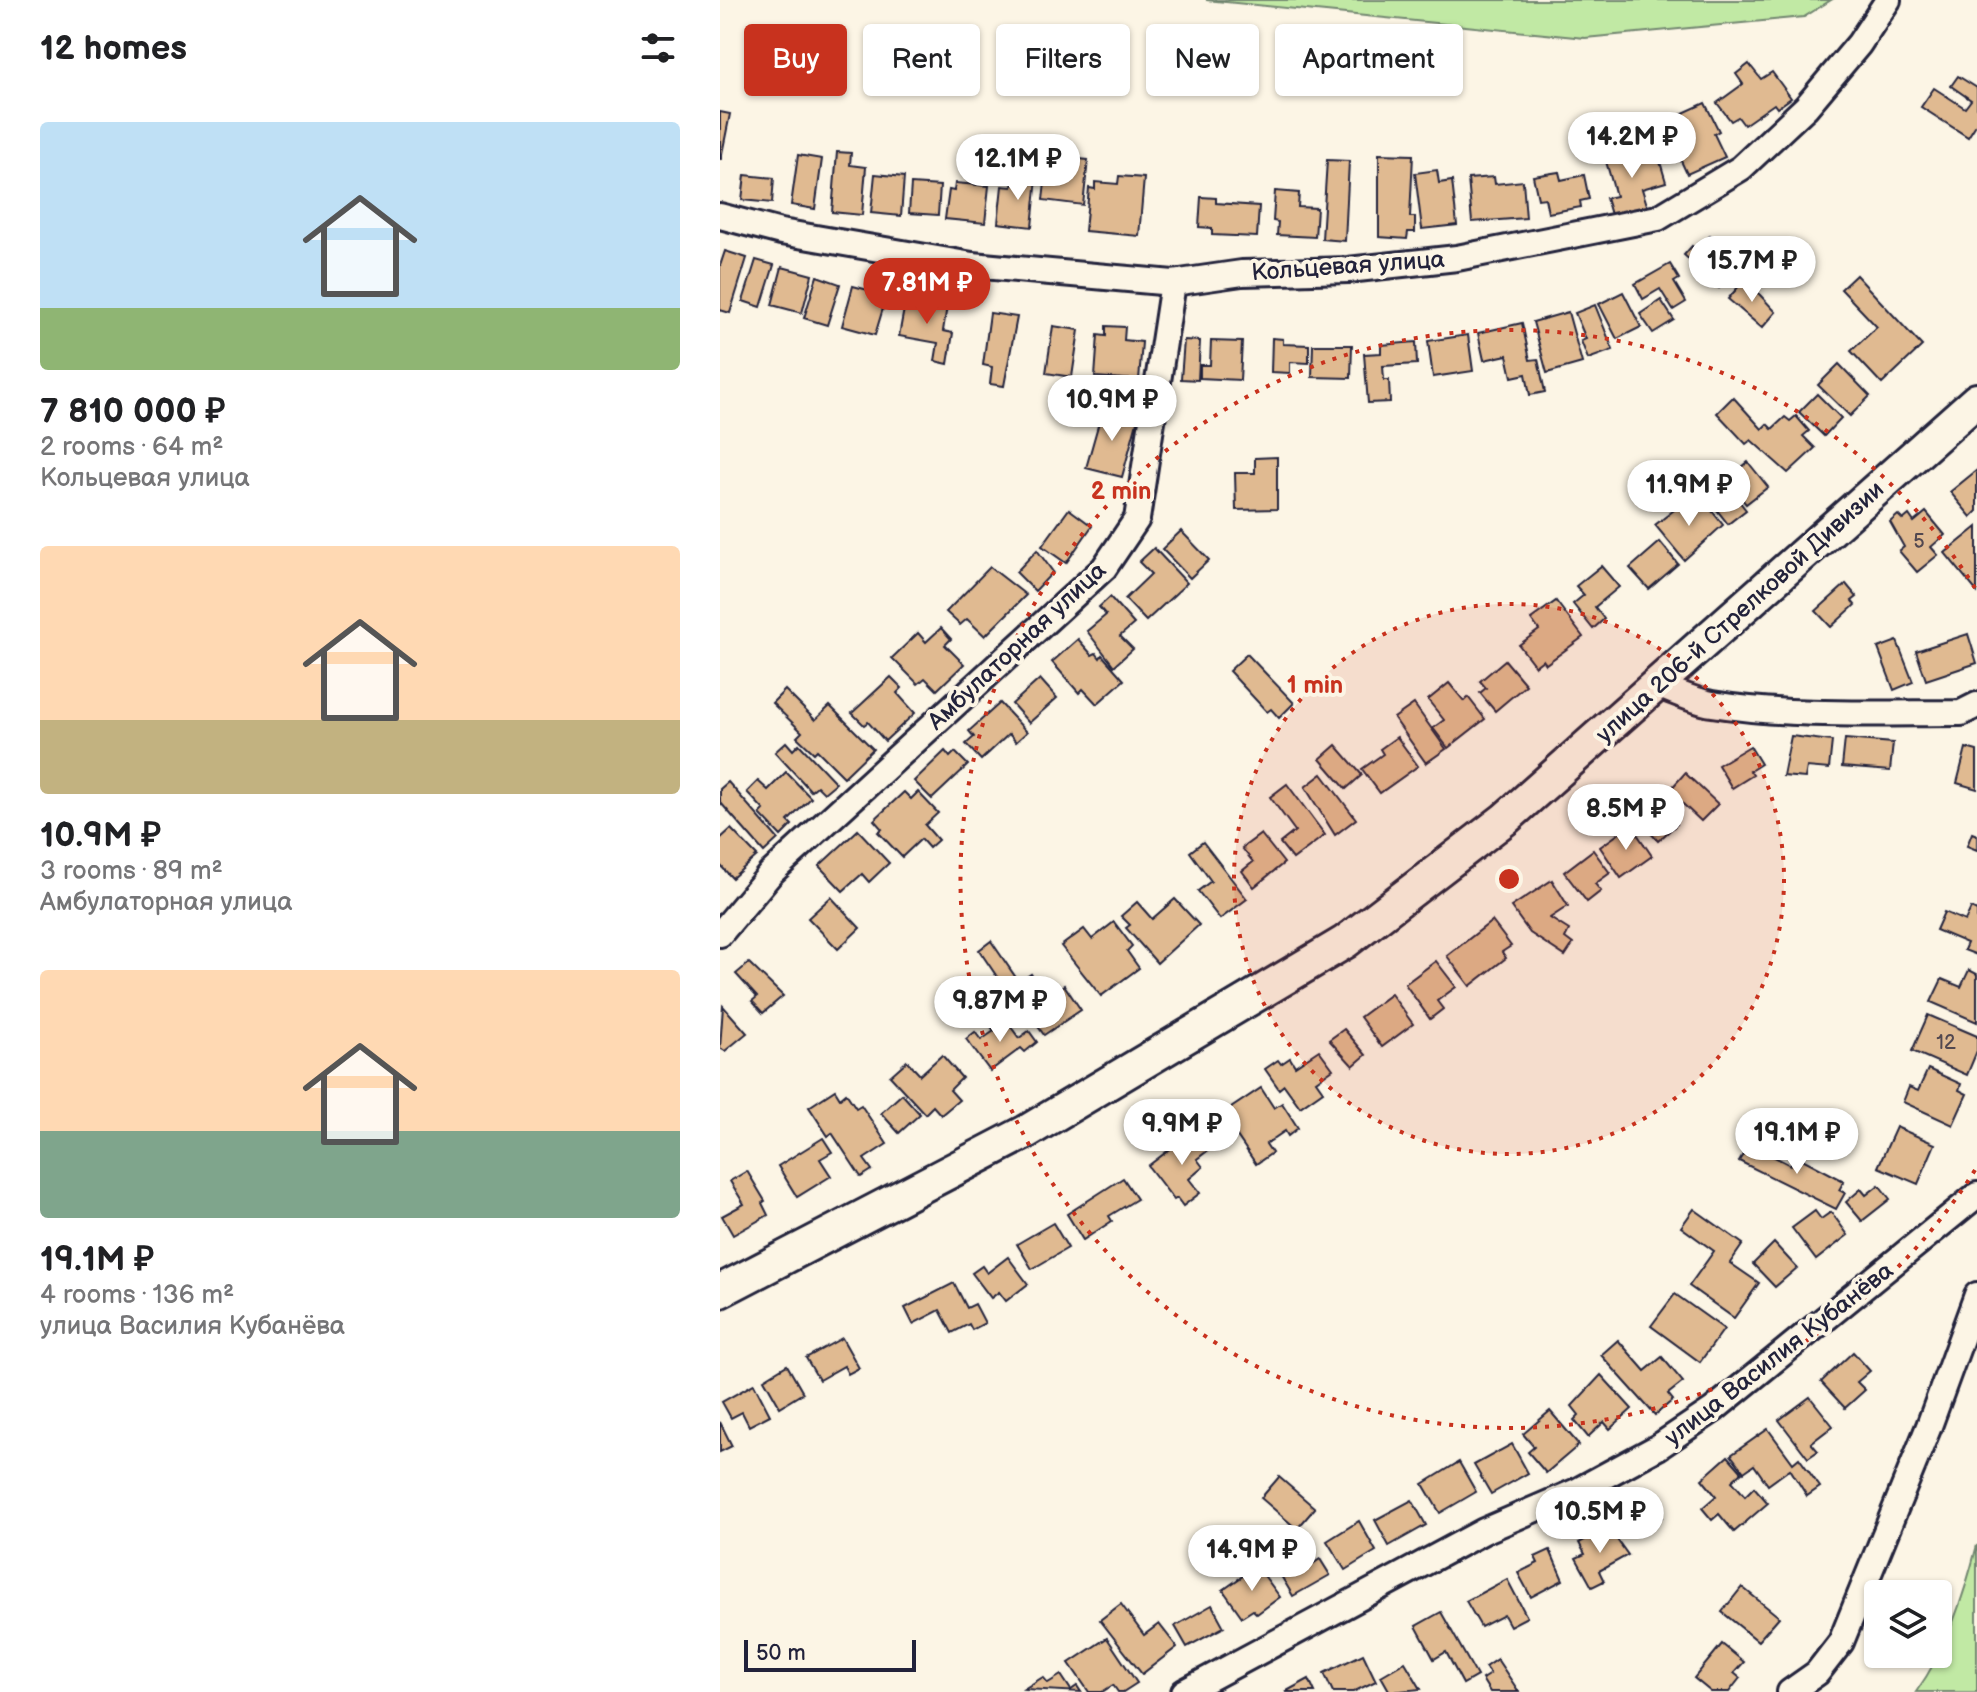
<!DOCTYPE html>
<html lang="en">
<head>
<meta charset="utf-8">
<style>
  :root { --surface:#fff; --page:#f6f6f6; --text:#202124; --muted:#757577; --accent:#c8321e }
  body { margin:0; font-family:"Balsamiq Sans",sans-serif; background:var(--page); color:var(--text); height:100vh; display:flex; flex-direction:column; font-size:30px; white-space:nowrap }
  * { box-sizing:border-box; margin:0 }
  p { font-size:26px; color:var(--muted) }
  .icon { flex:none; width:44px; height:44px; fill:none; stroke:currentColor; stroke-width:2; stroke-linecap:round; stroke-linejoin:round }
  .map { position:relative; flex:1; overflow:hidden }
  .sheet { display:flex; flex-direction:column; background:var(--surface); width:720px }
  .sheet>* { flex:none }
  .guide { position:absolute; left:24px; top:24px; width:760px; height:72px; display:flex; gap:16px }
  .controls { position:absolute; left:1144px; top:1580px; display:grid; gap:16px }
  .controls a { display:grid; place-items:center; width:88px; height:88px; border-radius:8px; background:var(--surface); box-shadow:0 2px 6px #0004; font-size:40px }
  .scale { position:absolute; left:24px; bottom:20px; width:172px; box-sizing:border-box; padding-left:8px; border:4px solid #22223b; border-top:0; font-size:22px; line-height:28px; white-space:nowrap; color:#22223b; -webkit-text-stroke:6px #fcf5e5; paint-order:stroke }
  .price { position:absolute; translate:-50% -68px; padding:0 18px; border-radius:28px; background:#fff; color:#222; font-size:26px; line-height:52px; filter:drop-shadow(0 2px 4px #0008) }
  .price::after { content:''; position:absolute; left:50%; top:48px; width:24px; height:18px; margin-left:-12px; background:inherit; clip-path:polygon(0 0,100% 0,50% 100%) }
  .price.on { background:var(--accent); color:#fff }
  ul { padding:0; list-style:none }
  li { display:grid; align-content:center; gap:16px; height:424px; padding:0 40px }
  li span { display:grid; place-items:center; height:248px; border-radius:8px; color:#555 }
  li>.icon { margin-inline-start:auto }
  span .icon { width:144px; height:144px; fill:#fffc; stroke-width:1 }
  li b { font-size:34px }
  h2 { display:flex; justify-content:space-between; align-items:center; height:96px; padding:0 40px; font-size:34px }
  .chip { padding:0 28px; border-radius:8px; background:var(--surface); box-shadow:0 2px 6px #0004; font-size:28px; line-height:72px }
  .chip.on { background:var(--accent); color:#fff }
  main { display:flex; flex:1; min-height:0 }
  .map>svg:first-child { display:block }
  .green { fill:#c1e9a4; stroke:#728670; stroke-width:2 }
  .building { fill:#e0ba91; stroke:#22223b; stroke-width:2 }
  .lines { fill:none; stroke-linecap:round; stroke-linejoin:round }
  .street-casing { stroke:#22223b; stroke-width:30 }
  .secondary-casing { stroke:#22223b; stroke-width:38 }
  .street { stroke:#fcf5e5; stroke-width:24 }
  .secondary { stroke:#fcf5e5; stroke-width:32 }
  .ring { fill:none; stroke:#c8321e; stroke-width:4; stroke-dasharray:4 8 }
  .labels { text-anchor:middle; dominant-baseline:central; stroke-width:8; stroke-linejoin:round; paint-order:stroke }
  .number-label { font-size:20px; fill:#524850 }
  .street-label { font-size:24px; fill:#22223b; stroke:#fcf5e5 }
  .centre { fill:#c8321e; stroke:#fcf5e5; stroke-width:4 }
  .ring-label { font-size:24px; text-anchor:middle; font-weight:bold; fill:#c8321e; stroke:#fcf5e5; stroke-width:8; stroke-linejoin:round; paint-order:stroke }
</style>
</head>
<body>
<main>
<section class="sheet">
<h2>12 homes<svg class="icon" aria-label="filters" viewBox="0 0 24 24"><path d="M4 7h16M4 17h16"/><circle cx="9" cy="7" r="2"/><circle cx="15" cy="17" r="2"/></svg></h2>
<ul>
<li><span style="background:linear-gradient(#bfe0f5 75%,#8fb573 0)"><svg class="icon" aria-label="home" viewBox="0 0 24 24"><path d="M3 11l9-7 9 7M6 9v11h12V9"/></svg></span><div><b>7 810 000 ₽</b><p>2 rooms · 64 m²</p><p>Кольцевая улица</p></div></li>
<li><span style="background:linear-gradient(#ffd9b3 70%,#c2b280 0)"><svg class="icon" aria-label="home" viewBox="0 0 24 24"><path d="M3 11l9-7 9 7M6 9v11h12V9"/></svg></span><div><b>10.9M ₽</b><p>3 rooms · 89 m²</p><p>Амбулаторная улица</p></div></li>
<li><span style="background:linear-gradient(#ffd9b3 65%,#7fa58c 0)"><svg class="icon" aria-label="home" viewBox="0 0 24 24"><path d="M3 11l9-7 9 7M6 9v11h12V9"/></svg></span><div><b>19.1M ₽</b><p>4 rooms · 136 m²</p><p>улица Василия Кубанёва</p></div></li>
</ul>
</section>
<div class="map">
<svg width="1257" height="1692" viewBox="0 0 1257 1692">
  <rect width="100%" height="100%" fill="#fcf5e5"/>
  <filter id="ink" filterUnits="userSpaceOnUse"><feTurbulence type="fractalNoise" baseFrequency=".0125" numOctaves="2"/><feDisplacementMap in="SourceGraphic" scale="16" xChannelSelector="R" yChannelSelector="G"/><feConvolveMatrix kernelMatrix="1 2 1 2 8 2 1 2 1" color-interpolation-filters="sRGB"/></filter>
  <g filter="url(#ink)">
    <g class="green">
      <path d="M486,0H1111L1084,17L865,38Z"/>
      <path d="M1257,1545V1692H1196C1227,1649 1244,1596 1257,1545Z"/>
    </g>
    <g class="building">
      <path d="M1029,64L1041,79L1052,72L1071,98L1057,108L1054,104L1024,125L1018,117L1011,121L997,103L1023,84L1016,74Z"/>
      <path d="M1238,76L1257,88V123L1248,137L1201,107L1214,88L1245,108L1251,100L1231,86Z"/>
      <path d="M985,103L999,131L994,134L1005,157L967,174L957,152L951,155L942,136L946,135L942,128L950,124L953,132L968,125L963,113Z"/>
      <path d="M0,112L10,114L1,159H0Z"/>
      <path d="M920,143L925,158L938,155L946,182L922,189L928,208L892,218L886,198L896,196L885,158L909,151L908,146Z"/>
      <path d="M117,152L131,153L130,165L146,167L142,215L112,212Z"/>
      <path d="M659,154L693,155L690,217H695V232H688L687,239L659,237Z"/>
      <path d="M78,155L102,159L95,209L71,205Z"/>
      <path d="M328,156L368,160L363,205L323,200Z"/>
      <path d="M607,160L629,161L625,241L602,239Z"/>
      <path d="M717,170L719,183L732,181L737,225L702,229L695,173Z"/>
      <path d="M839,172L841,180L864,175L869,199L860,201L861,207L828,213L825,198L818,199L813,176Z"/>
      <path d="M155,174L184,177L181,216L151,213Z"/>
      <path d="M25,175L54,178L52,203L22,200Z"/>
      <path d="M294,176L317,178L312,227L278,223L282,186L292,187Z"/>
      <path d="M399,176L424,178L419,236L365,231L369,188L375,189V182L398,184Z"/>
      <path d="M774,177L775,184L803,181L806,218L752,222L748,179Z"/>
      <path d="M235,183L269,186L265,223L225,219L229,190L234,191Z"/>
      <path d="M191,184L220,186L218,215L189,213Z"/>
      <path d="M555,191L579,193L578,207L597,208L595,237L557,235L558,222L553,221Z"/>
      <path d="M481,197L496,198V203L539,206L537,237L492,235V228L479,227Z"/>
      <path d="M990,236L1021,264L999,288L978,269L985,261L979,256L973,263L964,255L972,246L977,251Z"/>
      <path d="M1033,238L1061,260L1046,279L1018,256Z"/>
      <path d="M5,251L27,258L10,313L0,310V266Z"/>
      <path d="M36,260L54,265L41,307L23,301Z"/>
      <path d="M950,264L959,279L954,282L966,302L953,310L940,289L923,299L915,284Z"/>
      <path d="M62,267L92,275L82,313L52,305Z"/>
      <path d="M1136,275L1202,346L1162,384L1131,351L1157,327L1121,289Z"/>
      <path d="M97,276L120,284L107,325L84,318Z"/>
      <path d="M1025,279L1056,312L1042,328L1008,299Z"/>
      <path d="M133,286L167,295L155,335L122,326Z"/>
      <path d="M903,292L921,327L897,339L879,304Z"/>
      <path d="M186,298L227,306L223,331L233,333L228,364L215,361L218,343L179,336Z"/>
      <path d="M941,300L954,320L933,333L920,314Z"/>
      <path d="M875,305L893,350L868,359L861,341L866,339L855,313Z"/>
      <path d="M848,312L862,363L827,373L813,322Z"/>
      <path d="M270,313L297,317L284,386L270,384L272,367L263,365Z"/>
      <path d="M802,323L810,360L818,359L825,392L810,395L806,374L792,377L787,355L764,360L758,333Z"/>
      <path d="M333,326L359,330L352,377L326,373Z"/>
      <path d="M386,326L405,327L404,340L422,342L419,380L375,377L378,335L386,336Z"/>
      <path d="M748,335L753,371L713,377L708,341Z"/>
      <path d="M552,338L563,339V344L589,345V363L570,362V373L551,372Z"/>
      <path d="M464,340L480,341L478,380L461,379Z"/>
      <path d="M491,341L522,342L520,380L480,378V365H490Z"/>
      <path d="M696,342L697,364L663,366L664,380H669L670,402L648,403L644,354L661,353V345Z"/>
      <path d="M593,345H632L631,378L592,377Z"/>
      <path d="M1119,364L1150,396L1130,416L1098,385Z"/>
      <path d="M1097,394L1121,418L1104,436L1079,412Z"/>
      <path d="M1013,397L1042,429L1047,424L1052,429L1065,417L1070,421L1076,416L1089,431L1083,436L1095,448L1068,473L1031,440L1026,444L997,413Z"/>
      <path d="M383,408L418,418L402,477L366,468Z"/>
      <path d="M557,457V509L516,510L515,473H535V458Z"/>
      <path d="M1028,462L1048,487L1026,504L1007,480Z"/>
      <path d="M1257,470V511L1251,517L1230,492Z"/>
      <path d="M1000,477L1026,510L1008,524L982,491Z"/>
      <path d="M984,501L1003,525L964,560L935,525L963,503L971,512Z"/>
      <path d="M349,509L372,526L346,563L322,546Z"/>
      <path d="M1206,512L1225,535L1211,547L1218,555L1197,572L1179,551L1184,547L1170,522L1178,515L1183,520L1189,515L1194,522Z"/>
      <path d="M1257,527V592L1225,553Z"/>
      <path d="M461,531L489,560L470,578L442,549Z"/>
      <path d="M940,542L958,564L929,589L910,568Z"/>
      <path d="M434,548L467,583L426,621L405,599L431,574L419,562Z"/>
      <path d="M317,550L333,572L315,591L296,572Z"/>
      <path d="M881,566L899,587L875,607L884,619L873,629L853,604L864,595L856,586Z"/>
      <path d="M270,567L306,595L265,636L247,619L240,625L226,612Z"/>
      <path d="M1126,584L1137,597L1132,601L1135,605L1111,627L1096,611Z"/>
      <path d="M390,597L414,624L400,636L413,649L394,666L367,631L386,615L379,607Z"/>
      <path d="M836,601L863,637L826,664L823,660L815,666L799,645L819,630L811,619Z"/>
      <path d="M221,628L231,639L225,645L244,664L217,690L205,678L198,684L172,658L198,633L206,642Z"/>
      <path d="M1248,634L1257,663L1206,680L1196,651Z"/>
      <path d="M358,639L372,655L376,653L380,658L382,655L404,680L377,704L363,689L359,693L332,662Z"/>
      <path d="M1177,641L1193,682L1174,690L1158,648Z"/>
      <path d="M527,654L574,703L559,718L551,709L547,712L509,671Z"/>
      <path d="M785,660L806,685L775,711L760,693L766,688L760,681Z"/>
      <path d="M171,677L182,688L177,693L195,713L165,741L148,722L144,725L132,713Z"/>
      <path d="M320,679L337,698L309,723L292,704Z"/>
      <path d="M729,683L744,701L748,697L765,719L728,748L713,728L724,720L708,700Z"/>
      <path d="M65,690L95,720L110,706L153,749L124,777L97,750L94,753L77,737L82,732L52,703Z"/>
      <path d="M280,703L307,732L296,742L289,734L261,760L246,744L254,737L249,731Z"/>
      <path d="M694,704L726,749L706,763L674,718Z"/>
      <path d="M1071,736L1112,741L1109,769L1087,767L1085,778L1063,776Z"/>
      <path d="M677,737L698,766L660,793L642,769L663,754L660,749Z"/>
      <path d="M1125,739L1173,743L1170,771L1122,767Z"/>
      <path d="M66,742L73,750L79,744L116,783L104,793L97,786L91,791L55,752Z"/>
      <path d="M616,745L642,775L626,789L600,759Z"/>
      <path d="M1030,746L1041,764L1030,771L1033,775L1012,788L998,765Z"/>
      <path d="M1246,748L1257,751V789L1237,783Z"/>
      <path d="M225,751L230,757L235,752L248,765L212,799L194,781Z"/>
      <path d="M66,772L91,798L68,821L72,825L61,836L40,814L44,810L27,792L38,781L48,790Z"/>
      <path d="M965,773L998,804L981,821L949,791Z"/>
      <path d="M602,774L636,819L615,835L585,787Z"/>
      <path d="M8,782L58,839L44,852L0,802V789Z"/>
      <path d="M567,784L605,835L573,859L560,843L575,831L550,797Z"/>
      <path d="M184,792L191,799L198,792L218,813L205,825L218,840L209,848L201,839L182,857L158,832L162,829L154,820Z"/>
      <path d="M936,802L957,824L938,841L918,819Z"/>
      <path d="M911,825L932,856L901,878L880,847Z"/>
      <path d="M11,829L37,856L12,878L0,865V839Z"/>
      <path d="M138,830L169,863L149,882L142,874L123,891L99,866Z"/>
      <path d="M1252,833L1257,835V850L1247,846Z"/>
      <path d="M541,834L564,863L534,887L522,871L533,862L522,848Z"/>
      <path d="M483,842L527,899L500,919L478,891L491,881L470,852Z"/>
      <path d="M873,850L890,873L875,884L881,891L867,902L844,872Z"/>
      <path d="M832,880L848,906L830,918L849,930L845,938L853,944L845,956L810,933L791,907Z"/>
      <path d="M111,897L140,928L118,949L88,918Z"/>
      <path d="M455,899L479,925L437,963L406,928L410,925L401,916L417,902L432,919Z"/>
      <path d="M1251,908L1257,911V955L1244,950L1247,943L1216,930L1224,912L1245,921Z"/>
      <path d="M772,921L791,946L782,952L786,958L750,986L727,956Z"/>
      <path d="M394,922L412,946L407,951L419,968L381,996L341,946L364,929L372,939Z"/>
      <path d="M271,941L299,982L311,974L327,997L344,985L361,1010L324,1035L309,1014L305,1017L295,1003L300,999L293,989L288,993L259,950Z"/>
      <path d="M716,961L736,987L717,1001L723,1009L710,1019L685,984Z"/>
      <path d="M29,963L63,996L43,1013L32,1001L37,997L16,974Z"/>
      <path d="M1249,970L1257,974V1022L1211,1002L1222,979L1241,987Z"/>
      <path d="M671,994L693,1024L662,1047L640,1017Z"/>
      <path d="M3,1006L27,1033L5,1051L0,1048Z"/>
      <path d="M1208,1015L1257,1036V1051L1247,1075L1192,1051Z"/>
      <path d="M283,1016L299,1038L309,1031L317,1042L305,1052L301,1048L270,1071L246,1039L255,1032L261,1040L274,1031L270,1025Z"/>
      <path d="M624,1029L646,1055L633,1066L609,1040Z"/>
      <path d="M599,1050L613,1069L596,1081L603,1091L580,1107L564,1085L559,1089L545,1069L558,1060L561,1064L570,1058L575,1066Z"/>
      <path d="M222,1055L242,1078L230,1090L239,1100L221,1115L213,1106L205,1114L170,1076L187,1061L200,1075Z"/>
      <path d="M1208,1069L1241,1084L1239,1090L1247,1094L1233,1125L1183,1102L1189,1087L1198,1091Z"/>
      <path d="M541,1088L554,1108L562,1103L578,1128L568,1136L565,1131L546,1144L552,1153L536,1164L502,1114Z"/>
      <path d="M115,1090L120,1098L126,1093L136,1108L141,1105L167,1144L144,1159L152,1170L141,1177L112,1133L108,1136L89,1107Z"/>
      <path d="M182,1094L200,1114L179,1133L161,1113Z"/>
      <path d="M1176,1127L1215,1144L1198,1184L1158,1167Z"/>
      <path d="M474,1131L480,1139L486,1135L495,1145L477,1159L483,1167L469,1179L480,1193L463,1206L457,1198L454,1200L428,1166Z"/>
      <path d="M103,1138L112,1152L100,1159L111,1176L77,1197L58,1166Z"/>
      <path d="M1029,1144L1070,1165L1075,1155L1124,1181L1119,1190L1125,1193L1116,1209L1019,1161Z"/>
      <path d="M27,1171L45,1201L42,1203L48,1215L13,1235L2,1216L24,1204L10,1181Z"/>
      <path d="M403,1178L417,1199L389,1216L392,1221L363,1240L347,1214Z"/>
      <path d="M1159,1185L1170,1199L1142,1221L1126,1202L1141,1189L1146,1195Z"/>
      <path d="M974,1209L1023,1244L1010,1263L1039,1283L1014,1318L969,1286L994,1251L961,1227Z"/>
      <path d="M1095,1211L1101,1219L1111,1212L1128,1235L1096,1260L1072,1228Z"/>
      <path d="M333,1223L348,1248L312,1269L297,1244Z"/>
      <path d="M1054,1243L1077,1268L1055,1287L1033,1264Z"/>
      <path d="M288,1257L308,1284L286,1301L279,1292L271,1298L252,1273L262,1266L267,1273Z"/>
      <path d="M234,1283L247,1308L255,1304L265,1323L252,1330L249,1324L232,1333L220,1310L193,1324L185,1308Z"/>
      <path d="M955,1294L1004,1329L980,1362L931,1326Z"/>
      <path d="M122,1338L139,1368L128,1374L124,1366L99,1380L86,1358Z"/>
      <path d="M898,1340L925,1371L942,1357L963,1382L948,1394L953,1400L935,1415L881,1355Z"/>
      <path d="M1133,1352L1150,1371L1137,1382L1145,1390L1125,1408L1101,1382Z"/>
      <path d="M67,1365L83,1393L60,1407L44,1379Z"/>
      <path d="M881,1375L912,1409L890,1429L884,1422L868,1437L854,1420L859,1415L852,1406Z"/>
      <path d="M34,1384L50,1415L29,1426L22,1412L11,1418L2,1402Z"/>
      <path d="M1090,1397L1113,1426L1091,1443L1098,1451L1088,1458L1059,1420Z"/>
      <path d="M830,1411L859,1445L826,1473L808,1452L814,1447L803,1434Z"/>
      <path d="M0,1422L12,1446L0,1452Z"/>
      <path d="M1048,1429L1073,1463L1079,1458L1100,1487L1087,1496L1070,1469L1048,1485L1034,1465L1024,1472L1011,1455Z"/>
      <path d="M792,1444L808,1473L771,1494L754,1465Z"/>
      <path d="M1008,1456L1022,1472L1012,1481L1025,1496L1034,1487L1048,1503L1014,1532L999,1514L992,1520L982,1508L996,1496L982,1479Z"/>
      <path d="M739,1462L756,1492L720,1513L703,1484Z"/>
      <path d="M559,1477L595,1508L577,1529L541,1498Z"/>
      <path d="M692,1500L706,1525L669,1546L655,1520Z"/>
      <path d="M932,1501L942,1517L908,1537L898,1521Z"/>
      <path d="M639,1521L656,1551L625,1570L607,1541Z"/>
      <path d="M888,1527L908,1555L879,1571L884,1581L872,1587L856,1558L865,1554L859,1543Z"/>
      <path d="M830,1550L843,1580L811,1597L798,1573L818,1563L815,1557Z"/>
      <path d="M587,1552L594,1563L600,1559L610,1575L573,1596L557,1569Z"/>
      <path d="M537,1566L560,1597L537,1614L533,1610L522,1617L503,1590Z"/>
      <path d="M787,1579L807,1617L790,1626L784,1615L761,1627L746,1601Z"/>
      <path d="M1022,1587L1059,1617L1038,1641L1002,1612Z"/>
      <path d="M401,1604L424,1635L439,1624L457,1647L422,1674L380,1620Z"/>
      <path d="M492,1605L504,1627L467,1647L455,1626Z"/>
      <path d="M721,1612L757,1676L743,1684L726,1652L714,1659L696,1626Z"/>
      <path d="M387,1638L417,1683L403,1692H398L393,1685L382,1692H369L349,1663Z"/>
      <path d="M1002,1644L1024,1662L1014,1673L1020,1678L1009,1692H991L974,1678Z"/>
      <path d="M643,1654L656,1681L633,1692H613L604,1673Z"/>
      <path d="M777,1659L799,1692H770L762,1679L770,1674L765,1667Z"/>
      <path d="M685,1662L701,1689L670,1692L661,1676Z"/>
      <path d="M341,1675L351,1690L357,1686L361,1692L304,1689L323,1677L328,1683Z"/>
      <path d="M589,1679L595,1692H565Z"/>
    </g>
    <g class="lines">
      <defs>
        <g id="street">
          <path d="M0,216L61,232L252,265L453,283L522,273L628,270L737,258L938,218L1021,168L1086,107L1139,44L1168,0"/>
          <path d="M939,686C956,692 974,701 992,704C1073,717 1159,713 1241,713L1257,705"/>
          <path d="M0,934L51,873L384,568L417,519L453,283"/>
          <path d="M464,1692L764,1531L857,1491L938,1447L993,1410L1257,1195"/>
          <path d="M1070,1692L1097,1673L1121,1642L1209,1426L1257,1295"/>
        </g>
        <path id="secondary" d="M0,1291L306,1132L625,942L785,819L1257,400"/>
      </defs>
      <use href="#street" class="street-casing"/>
      <use href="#secondary" class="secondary-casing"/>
      <use href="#street" class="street"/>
      <use href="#secondary" class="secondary"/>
    </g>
  </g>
  <circle cx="789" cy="879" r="275" fill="#c8321e" fill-opacity=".12"/>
  <g class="ring">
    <circle cx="789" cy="879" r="275"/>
    <path d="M1255 1170A549 549 0 1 1 1255 588"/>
  </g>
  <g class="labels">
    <g class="number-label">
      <text x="1199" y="542">5</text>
      <text x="1226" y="1043">12</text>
    </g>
    <g class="street-label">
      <text transform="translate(628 266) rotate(-4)">Кольцевая улица</text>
      <text transform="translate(1020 612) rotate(-42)">улица 206-й Стрелковой Дивизии</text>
      <text transform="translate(297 646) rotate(-43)">Амбулаторная улица</text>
      <text transform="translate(1059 1354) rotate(-38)">улица Василия Кубанёва</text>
    </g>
  </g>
  <circle cx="789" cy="879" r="12" class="centre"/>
  <g class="ring-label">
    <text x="401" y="499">2 min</text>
    <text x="595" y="693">1 min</text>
  </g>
</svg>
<div class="controls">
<a><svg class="icon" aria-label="layers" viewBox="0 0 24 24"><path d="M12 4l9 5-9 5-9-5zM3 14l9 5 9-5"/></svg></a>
</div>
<div class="scale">50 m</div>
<b class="price" style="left:912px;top:180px">14.2M ₽</b>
<b class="price" style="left:298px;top:202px">12.1M ₽</b>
<b class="price" style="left:1032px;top:304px">15.7M ₽</b>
<b class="price on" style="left:207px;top:326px">7.81M ₽</b>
<b class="price" style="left:392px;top:443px">10.9M ₽</b>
<b class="price" style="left:969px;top:528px">11.9M ₽</b>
<b class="price" style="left:906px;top:852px">8.5M ₽</b>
<b class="price" style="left:280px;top:1044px">9.87M ₽</b>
<b class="price" style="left:462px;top:1167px">9.9M ₽</b>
<b class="price" style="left:1077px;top:1176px">19.1M ₽</b>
<b class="price" style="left:880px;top:1555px">10.5M ₽</b>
<b class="price" style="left:532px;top:1593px">14.9M ₽</b>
<div class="guide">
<a class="chip on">Buy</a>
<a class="chip">Rent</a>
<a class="chip">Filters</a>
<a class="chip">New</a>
<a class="chip">Apartment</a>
</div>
</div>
</main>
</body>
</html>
